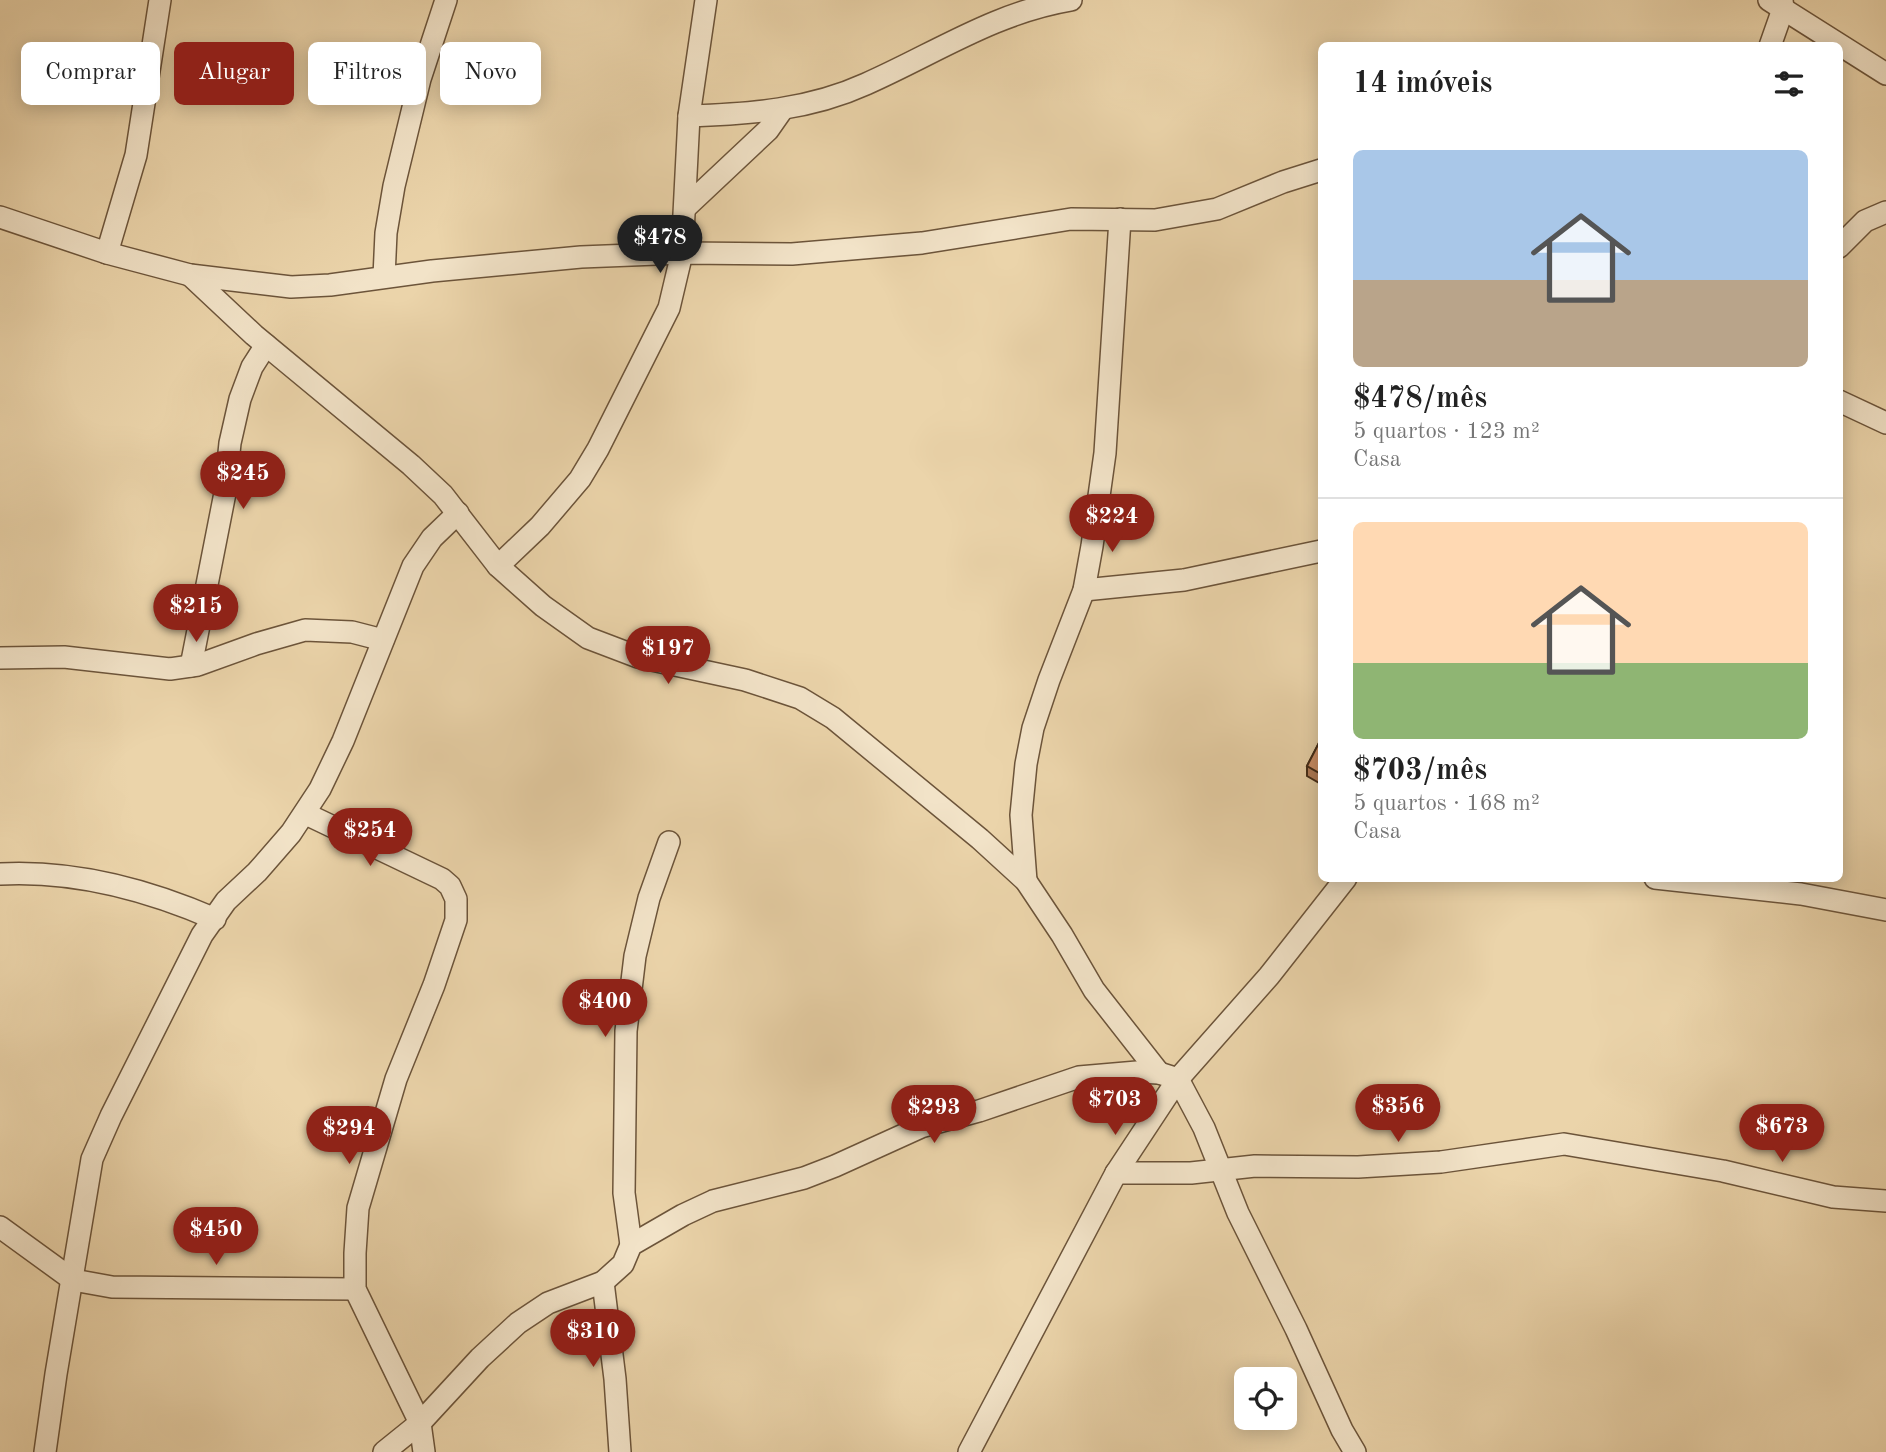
<!DOCTYPE html>
<html lang="pt">
<head>
<meta charset="utf-8">
<style>
  :root { --surface:#fff; --page:#f6f6f6; --text:#222; --muted:#767676; --line:#e0e0e0; --accent:#8f2418 }
  body { margin:0; font-family:"Old Standard TT",serif; background:var(--page); color:var(--text); height:100vh; display:flex; flex-direction:column; font-size:26px; white-space:nowrap }
  * { box-sizing:border-box; margin:0 }
  p { font-size:23px; color:var(--muted) }
  .icon { flex:none; width:38px; height:38px; fill:none; stroke:currentColor; stroke-width:2; stroke-linecap:round; stroke-linejoin:round }
  .map { position:relative; flex:1; overflow:hidden }
  .details { position:absolute; left:1318px; top:42px; width:525px; height:840px; display:flex; flex-direction:column; background:var(--surface); border-radius:10px; box-shadow:0 4px 18px #0003 }
  .details>* { flex:none }
  .top-card { position:absolute; left:21px; top:42px; width:665px; height:63px; display:flex; gap:14px }
  .fabs { position:absolute; left:1234px; top:1367px; display:grid; gap:14px }
  .fabs a { display:grid; place-items:center; width:63px; height:63px; border-radius:10px; background:var(--surface); box-shadow:0 4px 18px #0003; font-size:35px }
  .price { position:absolute; translate:-50% -60px; padding:0 16px; border-radius:24px; background:var(--accent); color:#fff; font-size:23px; line-height:46px; filter:drop-shadow(0 2px 4px #0008) }
  .price::after { content:''; position:absolute; left:50%; top:42px; width:21px; height:16px; margin-left:-10px; background:inherit; clip-path:polygon(0 0,100% 0,50% 100%) }
  .price.selected { background:#222; color:#fff }
  ul { padding:0; list-style:none }
  li { display:grid; align-content:center; gap:14px; height:371px; padding:0 35px }
  li+li { border-top:2px solid var(--line) }
  li span { display:grid; place-items:center; height:217px; border-radius:10px; color:#555 }
  li>.icon { margin-inline-start:auto }
  span .icon { width:126px; height:126px; fill:#fffc; stroke-width:1 }
  li b { font-size:30px }
  h2 { display:flex; justify-content:space-between; align-items:center; height:84px; padding:0 35px; font-size:30px }
  .tag { padding:0 24px; border-radius:10px; background:var(--surface); box-shadow:0 4px 18px #0003; font-size:24px; line-height:63px }
  .tag.selected { background:var(--accent); color:#fff }
  .map>svg:first-child { display:block }
  .lines { fill:none; stroke-linecap:round; stroke-linejoin:round }
  .street-casing { stroke:#6c543a; stroke-width:24 }
  .street { stroke:#f2e3c8; stroke-width:21 }
  .wall { fill:#b47d59; stroke:#412915; stroke-width:2 }
  .building { fill:#d19168; stroke:#412915; stroke-width:2 }
</style>
</head>
<body>
<div class="map">
<svg width="1886" height="1452" viewBox="0 0 1886 1452">
  <rect width="100%" height="100%" fill="#ebd4aa"/>
  <filter id="stains"><feTurbulence type="fractalNoise" baseFrequency=".00286" numOctaves="4"/><feColorMatrix values="0 0 0 0 .2 0 0 0 0 .09 0 0 0 0 .02 0 0 0 .5 -.17"/></filter>
  <radialGradient id="worn" r=".72"><stop offset=".6" stop-color="#630" stop-opacity="0"/><stop offset="1" stop-color="#630" stop-opacity=".3"/></radialGradient>
  <g class="lines">
    <defs>
      <g id="street">
        <path d="M1769,0L1886,74"/>
        <path d="M1770,46L1783,9L1782,0"/>
        <path d="M689,116C750,114 809,110 866,84C936,53 994,13 1071,0"/>
        <path d="M685,208L768,130L782,110"/>
        <path d="M0,217L107,253L190,275L291,287L330,285L432,271L581,257L682,253L792,254L922,243L1071,219L1155,220L1217,209L1283,182L1321,170"/>
        <path d="M1839,247L1865,221L1886,212"/>
        <path d="M107,253L136,155L160,0"/>
        <path d="M190,275L254,335L411,465L443,495L498,566L543,606L588,638L638,657L745,680L800,698L833,718L980,839L1026,881L1062,935L1094,990L1159,1073"/>
        <path d="M384,277L386,233L394,186L420,79L446,0"/>
        <path d="M1839,401L1886,423"/>
        <path d="M498,566L540,526L580,479L598,449L669,308L682,253L689,116L706,0"/>
        <path d="M1084,590L1184,580L1321,551"/>
        <path d="M0,658L64,657L170,669L198,665L256,644L305,630L352,632L383,640"/>
        <path d="M191,666L225,493L230,443L240,399L252,367L266,345"/>
        <path d="M306,814L442,879L450,886L456,899V920L434,985L396,1079L358,1208L355,1253V1289L420,1423L424,1452"/>
        <path d="M0,874C75,870 146,889 215,919"/>
        <path d="M1655,878L1801,894L1886,910"/>
        <path d="M1026,881L1021,815L1026,764L1033,728L1049,680L1084,590L1092,546L1105,453L1120,219"/>
        <path d="M1116,1173H1191L1255,1166L1358,1167L1441,1162L1564,1144L1723,1171L1833,1197L1886,1201"/>
        <path d="M0,1227L73,1280L112,1287L355,1289"/>
        <path d="M631,1245L624,1193L626,1031L635,956L649,898L669,842"/>
        <path d="M603,1282L615,1379L620,1452"/>
        <path d="M45,1452L56,1374L92,1159L111,1116L202,935L226,901L257,872L291,833L320,789L343,741L413,566L432,538L458,513"/>
        <path d="M384,1452L420,1423L480,1358L518,1323L548,1303L603,1282L623,1264L631,1245L683,1215L713,1201L804,1178L835,1166L921,1127L979,1111L1079,1077L1137,1072L1159,1073L1178,1079L1204,1128L1238,1213L1296,1329L1342,1430L1355,1452"/>
        <path d="M969,1452L1116,1173L1178,1079L1269,976L1346,878"/>
      </g>
    </defs>
    <use href="#street" class="street-casing"/>
    <use href="#street" class="street"/>
  </g>
  <path class="wall" d="M1321,739V784L1307,776V766Z"/>
  <path class="building" d="M1321,739V774L1307,766Z"/>
  <rect width="100%" height="100%" filter="url(#stains)"/>
  <rect width="100%" height="100%" fill="url(#worn)"/>
</svg>
<div class="fabs">
<a><svg class="icon" aria-label="locate" viewBox="0 0 24 24"><circle cx="12" cy="12" r="6"/><path d="M12 2v4M12 18v4M2 12h4M18 12h4"/></svg></a>
</div>
<b class="price selected" style="left:660px;top:275px">$478</b>
<b class="price" style="left:243px;top:511px">$245</b>
<b class="price" style="left:1112px;top:554px">$224</b>
<b class="price" style="left:196px;top:644px">$215</b>
<b class="price" style="left:668px;top:686px">$197</b>
<b class="price" style="left:370px;top:868px">$254</b>
<b class="price" style="left:605px;top:1039px">$400</b>
<b class="price" style="left:1115px;top:1137px">$703</b>
<b class="price" style="left:1398px;top:1144px">$356</b>
<b class="price" style="left:934px;top:1145px">$293</b>
<b class="price" style="left:1782px;top:1164px">$673</b>
<b class="price" style="left:349px;top:1166px">$294</b>
<b class="price" style="left:216px;top:1267px">$450</b>
<b class="price" style="left:593px;top:1369px">$310</b>
<div class="top-card">
<a class="tag">Comprar</a>
<a class="tag selected">Alugar</a>
<a class="tag">Filtros</a>
<a class="tag">Novo</a>
</div>
<section class="details">
<h2>14 imóveis<svg class="icon" aria-label="filters" viewBox="0 0 24 24"><path d="M4 7h16M4 17h16"/><circle cx="9" cy="7" r="2"/><circle cx="15" cy="17" r="2"/></svg></h2>
<ul>
<li><span style="background:linear-gradient(#a9c7e8 60%,#b9a48a 0)"><svg class="icon" aria-label="home" viewBox="0 0 24 24"><path d="M3 11l9-7 9 7M6 9v11h12V9"/></svg></span><div><b>$478/mês</b><p>5 quartos · 123 m²</p><p>Casa</p></div></li>
<li><span style="background:linear-gradient(#ffd9b3 65%,#8fb573 0)"><svg class="icon" aria-label="home" viewBox="0 0 24 24"><path d="M3 11l9-7 9 7M6 9v11h12V9"/></svg></span><div><b>$703/mês</b><p>5 quartos · 168 m²</p><p>Casa</p></div></li>
</ul>
</section>
</div>
</body>
</html>
